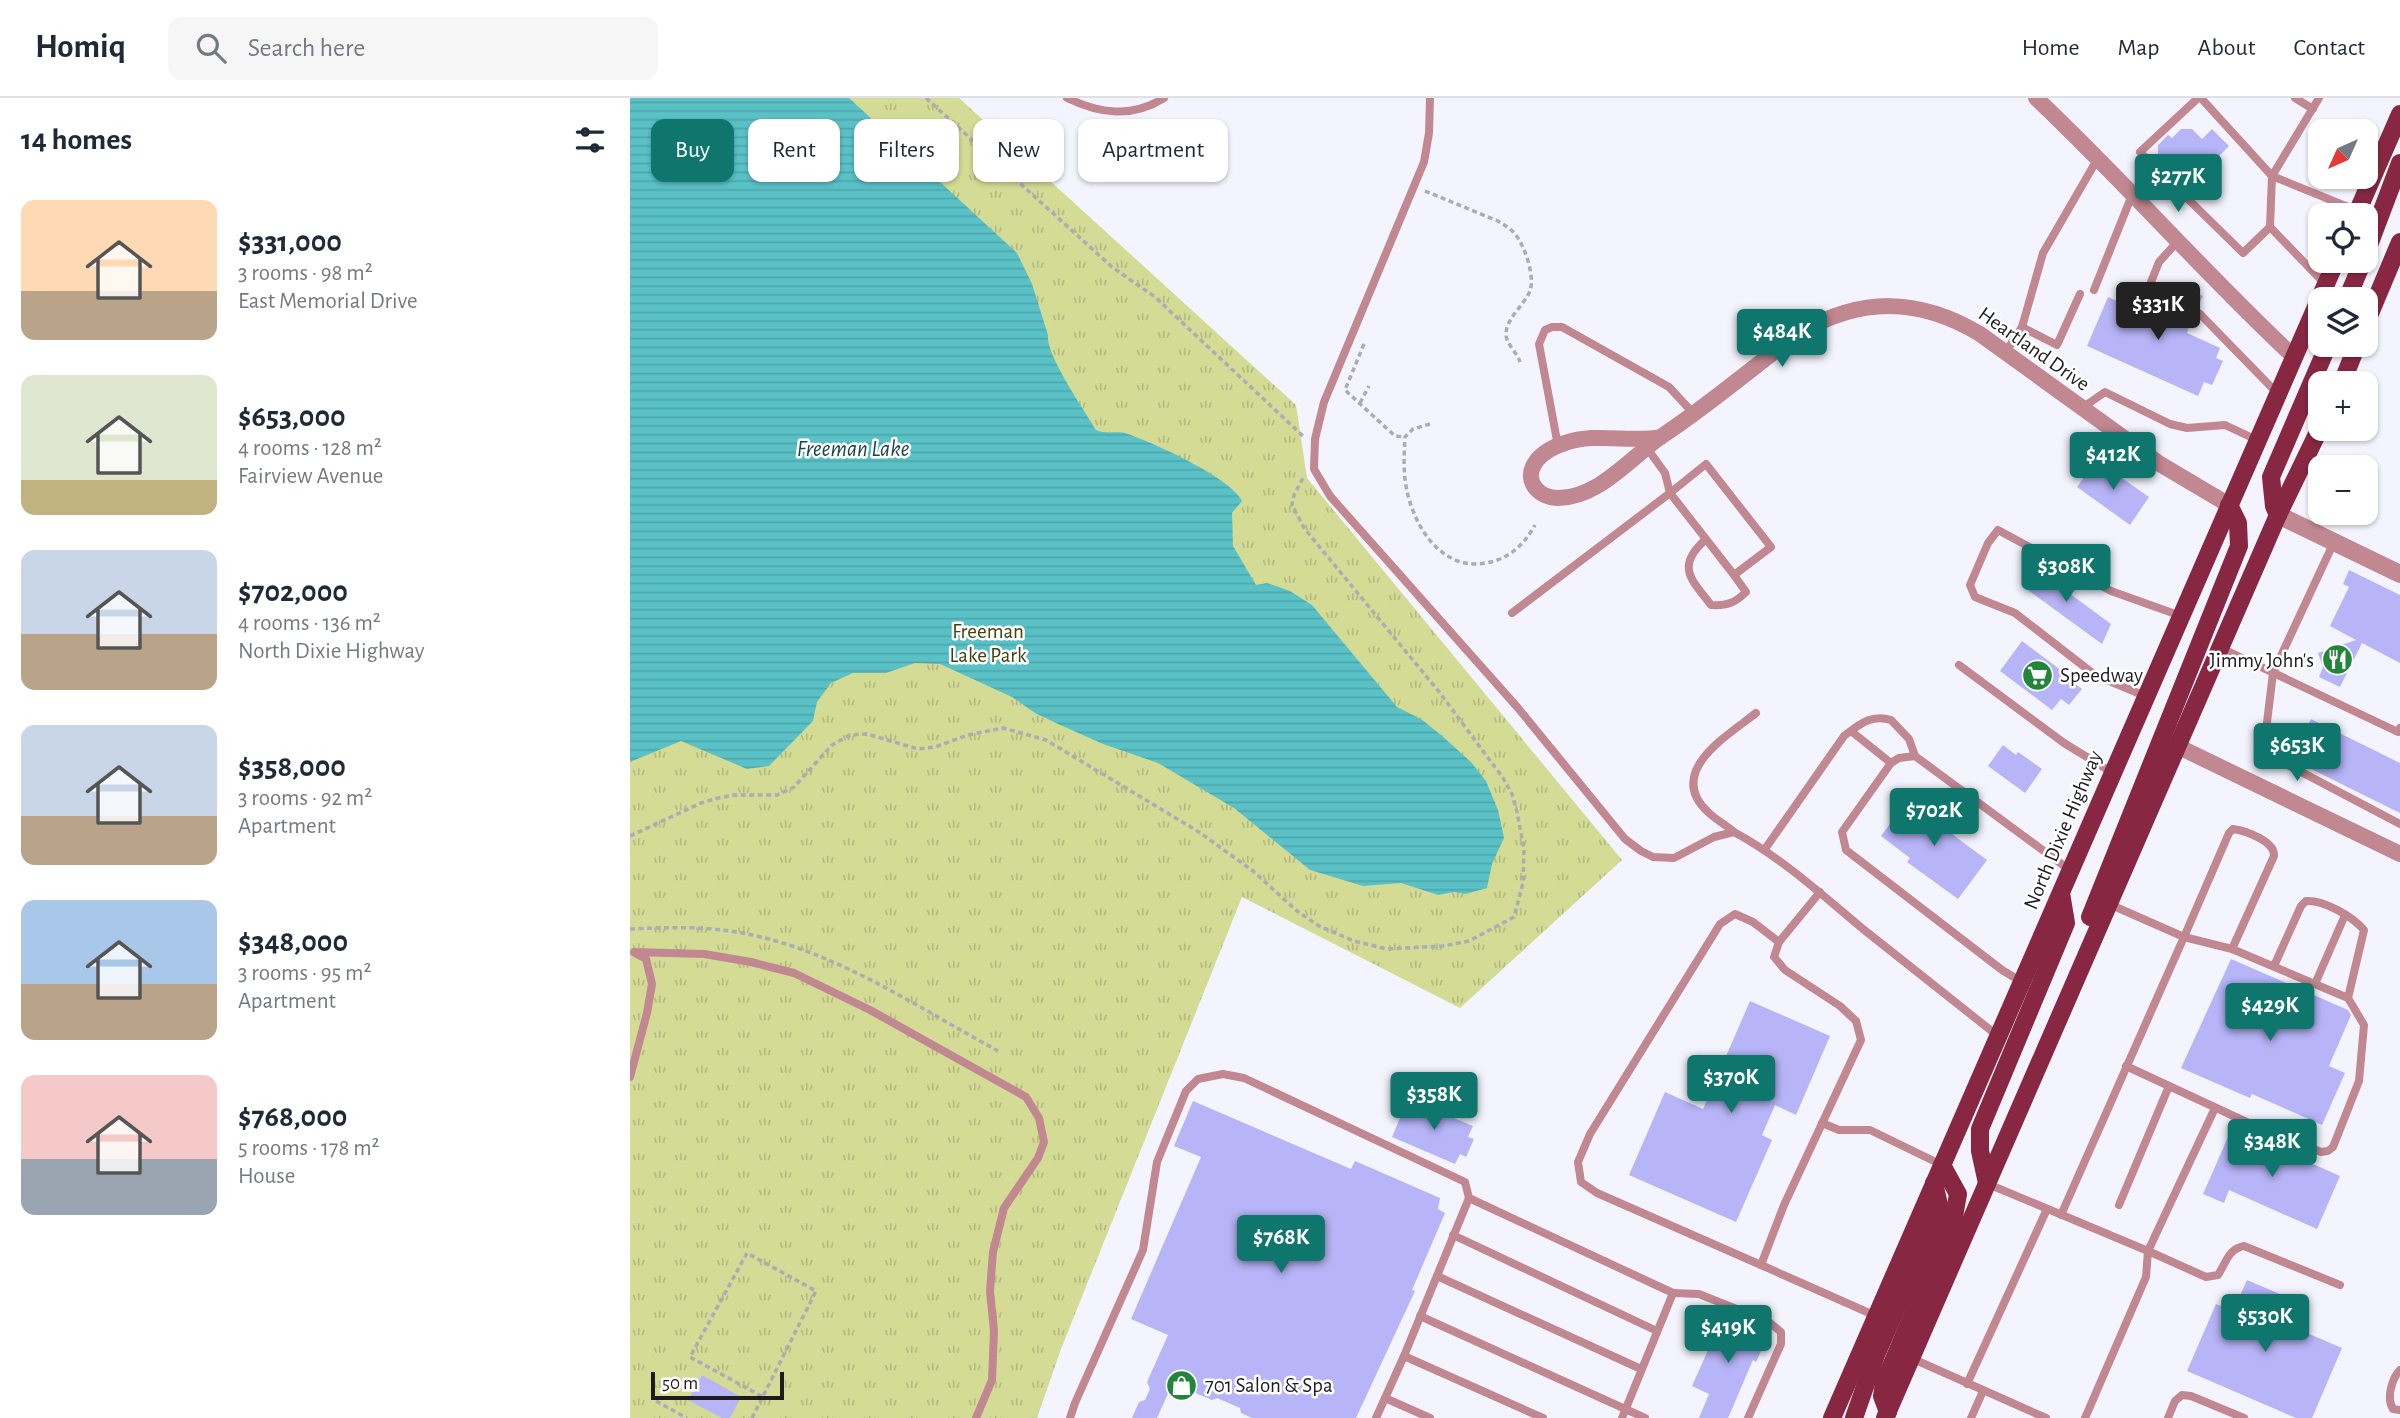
<!DOCTYPE html>
<html lang="en">
<head>
<meta charset="utf-8">
<style>
  :root { --surface:#fff; --page:#f6f6f7; --text:#1f2937; --muted:#747a83; --line:#e0e1e3; --accent:#0f766e }
  body { margin:0; font-family:"Alegreya Sans",sans-serif; background:var(--page); color:var(--text); height:100vh; display:flex; flex-direction:column; font-size:26px; white-space:nowrap }
  * { box-sizing:border-box; margin:0 }
  p { font-size:23px; color:var(--muted) }
  .icon { flex:none; width:38px; height:38px; fill:none; stroke:currentColor; stroke-width:2; stroke-linecap:round; stroke-linejoin:round }
  .map { position:relative; flex:1; overflow:hidden }
  .sheet { display:flex; flex-direction:column; background:var(--surface); width:630px }
  .sheet>* { flex:none }
  .banner { position:absolute; left:21px; top:21px; width:665px; height:63px; display:flex; gap:14px }
  .needle { width:46px; rotate:225deg }
  .buttons { position:absolute; left:1678px; top:21px; display:grid; gap:14px }
  .buttons a { display:grid; place-items:center; width:70px; height:70px; border-radius:14px; background:var(--surface); box-shadow:0 2px 5px #0004; font-size:35px }
  .scale { position:absolute; left:21px; bottom:18px; width:133px; box-sizing:border-box; padding-left:7px; border:4px solid #1c1c20; border-top:0; font-size:19px; line-height:24px; white-space:nowrap; color:#1c1c20; -webkit-text-stroke:5px #fff; paint-order:stroke }
  .price { position:absolute; translate:-50% -60px; padding:0 16px; border-radius:7px; background:var(--accent); color:#fff; font-size:23px; line-height:46px; filter:drop-shadow(0 2px 4px #0008) }
  .price::after { content:''; position:absolute; left:50%; top:42px; width:21px; height:16px; margin-left:-10px; background:inherit; clip-path:polygon(0 0,100% 0,50% 100%) }
  .price.active { background:#222; color:#fff }
  ul { padding:0; list-style:none }
  li { display:flex; align-items:center; gap:21px; height:175px; padding:0 21px }
  li span { display:grid; place-items:center; flex:none; width:196px; height:140px; border-radius:14px; color:#555 }
  li>.icon { margin-inline-start:auto }
  span .icon { width:84px; height:84px; fill:#fffc; stroke-width:1 }
  li b { font-size:30px }
  h2 { display:flex; justify-content:space-between; align-items:center; height:84px; padding:0 21px; font-size:30px }
  .pill { padding:0 24px; border-radius:14px; background:var(--surface); box-shadow:0 2px 5px #0004; font-size:24px; line-height:63px }
  .pill.active { background:var(--accent); color:#fff }
  header { display:flex; align-items:center; gap:42px; box-sizing:border-box; height:98px; padding:0 35px; background:var(--surface); border-bottom:2px solid var(--line) }
  header strong { font-size:33px }
  nav { display:flex; gap:38px; margin-inline-start:auto; font-size:24px }
  .search { width:490px; height:63px; background:var(--page); display:flex; align-items:center; gap:18px; box-sizing:border-box; padding:0 24px; border-radius:14px; color:var(--muted); font-size:26px }
  main { display:flex; flex:1; min-height:0 }
  .map>svg:first-child { display:block }
  .park { fill:url(#park-tufts) }
  .water { fill:url(#water-rules) }
  .building { fill:#b7b4f8 }
  .lines { fill:none; stroke-linecap:round; stroke-linejoin:round }
  .path { stroke:#acacb4; stroke-width:3.5; stroke-dasharray:5 3.5; stroke-linecap:butt }
  .service { stroke:#c18891; stroke-width:8 }
  .minor { stroke:#c18891; stroke-width:16 }
  .tertiary { stroke:#c18891; stroke-width:18 }
  .primary { stroke:#882741; stroke-width:18 }
  .labels { text-anchor:middle; dominant-baseline:central; stroke-width:5; stroke-linejoin:round; paint-order:stroke }
  .street-label { font-size:21px; fill:#1c1c20; stroke:#fff }
  .park-label { font-size:21px; fill:#41440b; stroke:#fff }
  .poi-label { font-size:21px; fill:#1c1c20; stroke:#fff; text-anchor:start }
  .water-label { font-size:23px; font-style:italic; fill:#19484a; stroke:#fff }
</style>
</head>
<body>
<header>
<strong>Homiq</strong>
<div class="search"><svg class="icon" aria-label="search" viewBox="0 0 24 24"><circle cx="10" cy="10" r="6"/><path d="M15 15l6 6"/></svg>Search here</div>
<nav><a>Home</a><a>Map</a><a>About</a><a>Contact</a></nav>
</header>
<main>
<section class="sheet">
<h2>14 homes<svg class="icon" aria-label="filters" viewBox="0 0 24 24"><path d="M4 7h16M4 17h16"/><circle cx="9" cy="7" r="2"/><circle cx="15" cy="17" r="2"/></svg></h2>
<ul>
<li><span style="background:linear-gradient(#ffd9b3 65%,#b9a48a 0)"><svg class="icon" aria-label="home" viewBox="0 0 24 24"><path d="M3 11l9-7 9 7M6 9v11h12V9"/></svg></span><div><b>$331,000</b><p>3 rooms · 98 m²</p><p>East Memorial Drive</p></div></li>
<li><span style="background:linear-gradient(#dfe7d0 75%,#c2b280 0)"><svg class="icon" aria-label="home" viewBox="0 0 24 24"><path d="M3 11l9-7 9 7M6 9v11h12V9"/></svg></span><div><b>$653,000</b><p>4 rooms · 128 m²</p><p>Fairview Avenue</p></div></li>
<li><span style="background:linear-gradient(#c9d6e8 60%,#b9a48a 0)"><svg class="icon" aria-label="home" viewBox="0 0 24 24"><path d="M3 11l9-7 9 7M6 9v11h12V9"/></svg></span><div><b>$702,000</b><p>4 rooms · 136 m²</p><p>North Dixie Highway</p></div></li>
<li><span style="background:linear-gradient(#c9d6e8 65%,#b9a48a 0)"><svg class="icon" aria-label="home" viewBox="0 0 24 24"><path d="M3 11l9-7 9 7M6 9v11h12V9"/></svg></span><div><b>$358,000</b><p>3 rooms · 92 m²</p><p>Apartment</p></div></li>
<li><span style="background:linear-gradient(#a9c7e8 60%,#b9a48a 0)"><svg class="icon" aria-label="home" viewBox="0 0 24 24"><path d="M3 11l9-7 9 7M6 9v11h12V9"/></svg></span><div><b>$348,000</b><p>3 rooms · 95 m²</p><p>Apartment</p></div></li>
<li><span style="background:linear-gradient(#f6c9c9 60%,#9aa5b1 0)"><svg class="icon" aria-label="home" viewBox="0 0 24 24"><path d="M3 11l9-7 9 7M6 9v11h12V9"/></svg></span><div><b>$768,000</b><p>5 rooms · 178 m²</p><p>House</p></div></li>
</ul>
</section>
<div class="map">
<svg width="1770" height="1320" viewBox="0 0 1770 1320">
  <defs>
    <pattern id="park-tufts" width="24" height="20" patternUnits="userSpaceOnUse" patternTransform="scale(1.75)"><rect width="24" height="20" fill="#d4db95"/><path d="M3 7l-1-3M5 7V3M7 7l1-3M15 17l-1-3M17 17v-4M19 17l1-3" fill="none" stroke="#b5bb80"/></pattern>
    <pattern id="water-rules" width="6" height="5" patternUnits="userSpaceOnUse" patternTransform="scale(1.75)"><rect width="6" height="5" fill="#5ac2c7"/><path d="M0 2.5h6" fill="none" stroke="#4ea6ab"/></pattern>
  </defs>
  <rect width="100%" height="100%" fill="#f4f4fe"/>
  <path class="park" d="M0,0H329L666,307L677,380L992,762L830,910L612,799L431,1251L407,1320H0Z"/>
  <path class="water" d="M0,0H219L387,155L402,186L418,237C415,256 455,313 466,332C477,337 488,332 498,336C524,345 601,380 612,403L602,415L603,448L626,487L637,485L660,493L682,507L767,609L791,621L811,637L841,664L856,683L868,712L874,740L862,766L857,790L836,796L824,794L808,797L771,785L733,788L680,772L604,710L528,665L473,646L428,626L405,615L382,599L310,566L285,565L256,575H223L201,585L187,604L183,623L139,668L117,671L51,643L0,664Z"/>
  <g class="building">
    <path d="M1551,31H1562L1572,41L1582,31L1599,48L1589,58V70L1566,93H1559L1528,62V47L1538,37L1542,40Z"/>
    <path d="M1549,188L1573,198L1564,214L1557,235L1590,250L1586,260L1593,263L1582,287L1574,284L1568,298L1457,248L1478,199L1498,208L1501,202L1535,218L1539,210H1544L1548,207V202L1544,198Z"/>
    <path d="M1466,362L1519,399L1500,427L1447,389Z"/>
    <path d="M1401,467L1481,526L1472,546L1391,487Z"/>
    <path d="M1719,472L1770,497V565L1732,545L1710,589L1689,579L1693,569L1688,555L1726,542L1700,528L1719,489L1713,486Z"/>
    <path d="M1392,543L1444,582L1442,584L1452,591L1439,607L1431,601L1422,612L1370,573Z"/>
    <path d="M1681,621L1770,665V715L1661,661Z"/>
    <path d="M1373,647L1386,657L1388,654L1412,671L1395,695L1358,668Z"/>
    <path d="M1280,699L1325,734L1323,737L1357,762L1328,801L1277,764L1280,760L1251,738Z"/>
    <path d="M1601,861L1718,912L1721,917L1699,968L1715,975L1692,1027L1622,996L1620,1000L1551,970Z"/>
    <path d="M1120,903L1200,938L1166,1017L1145,1007L1132,1037L1142,1042L1106,1124L999,1077L1035,994L1073,1011Z"/>
    <path d="M778,1001L843,1028L838,1039L844,1041L836,1059L830,1056L825,1066L762,1039Z"/>
    <path d="M563,1003L721,1071L725,1063L810,1100L808,1111L815,1115L782,1192L785,1193L726,1320H622L611,1315L610,1310L587,1300L582,1302L556,1291L551,1293L541,1289L527,1320H502L509,1304L515,1302L520,1291L517,1284L538,1237L501,1221L571,1059L544,1048Z"/>
    <path d="M1602,1030L1710,1078L1687,1131L1599,1092L1594,1105L1573,1096Z"/>
    <path d="M1617,1182L1659,1200L1649,1223L1712,1250L1682,1320H1666L1557,1273L1586,1206L1603,1213Z"/>
    <path d="M1094,1216L1139,1236L1126,1264L1123,1262L1098,1320H1069L1079,1296L1062,1288Z"/>
    <path d="M72,1277L111,1299L100,1320H92L58,1302Z"/>
  </g>
  <g class="lines">
    <g class="path">
      <path d="M296,0L482,169L525,199L675,340"/>
      <path d="M795,93L868,123C874,127 880,130 885,136C895,148 905,178 900,193C894,207 877,220 876,235C875,245 887,254 890,264"/>
      <path d="M734,246L715,292L765,338L775,339"/>
      <path d="M730,305L739,288"/>
      <path d="M800,326L783,331L775,339C774,357 773,375 777,393C785,430 812,473 856,465C879,461 894,447 905,427"/>
      <path d="M0,738L71,705L88,700L105,697H147L164,689L202,647L220,637L237,636L288,651L305,649L338,637L373,630L416,642L569,734L623,773L667,813L689,828L724,843L757,851L813,848L839,843L884,819L893,785L894,751L887,714L882,696L873,680L810,595L674,430L662,407L664,397L674,378"/>
      <path d="M0,831C41,829 82,828 122,837C208,855 291,911 368,953"/>
      <path d="M26,1303L57,1320"/>
      <path d="M122,1320L186,1193L117,1155L60,1259L133,1299"/>
    </g>
    <g class="service">
      <path d="M437,0C470,16 502,20 534,0"/>
      <path d="M800,0L799,35L794,64L694,304L685,341L684,371L700,398L888,610L995,741L1011,753L1023,759L1044,760L1084,739L1104,734C1152,760 1191,796 1233,831C1278,867 1323,902 1368,938"/>
      <path d="M1568,0L1510,54L1613,155L1640,129L1695,186"/>
      <path d="M1571,0L1642,78L1689,0"/>
      <path d="M1665,0L1683,11"/>
      <path d="M1640,129L1642,78L1728,113"/>
      <path d="M1464,192L1502,97"/>
      <path d="M1542,204L1529,195L1521,184L1529,164L1548,143"/>
      <path d="M1570,216L1648,296"/>
      <path d="M1392,229L1427,247L1450,196"/>
      <path d="M1375,255L1392,229L1413,155L1468,60"/>
      <path d="M1452,310L1475,294L1540,326L1557,330L1595,327L1627,342"/>
      <path d="M928,348L909,246L915,232L922,229H932L1039,289L1063,315"/>
      <path d="M1076,366L1141,449L1104,477L1040,395Z"/>
      <path d="M1075,442C1045,469 1062,482 1081,507C1097,508 1105,505 1116,494L1104,477"/>
      <path d="M1704,444L1643,575L1634,649L1639,657L1770,726"/>
      <path d="M882,515L1040,395L1035,375L1017,350"/>
      <path d="M1591,550L1768,634L1770,630"/>
      <path d="M1329,567L1434,645L1483,675"/>
      <path d="M1515,598L1465,577L1385,515L1345,499L1340,487L1358,445L1368,432L1481,493L1551,518"/>
      <path d="M1221,633L1261,665"/>
      <path d="M1104,734C1096,727 1086,722 1078,714C1035,674 1097,638 1126,615"/>
      <path d="M1135,751L1214,638C1230,626 1241,616 1261,622L1279,641L1285,658"/>
      <path d="M1190,794L1149,844L1144,859L1155,872L1210,908L1226,923L1231,942L1154,1107L1131,1167L1246,1218"/>
      <path d="M4,854L74,856L121,864L164,875L240,912L396,999L409,1020L414,1044L408,1060L374,1110L363,1154L360,1193L364,1233L362,1282L346,1320"/>
      <path d="M1644,868L1671,808L1676,803C1694,802 1722,818 1734,832L1718,900"/>
      <path d="M1392,884L1372,872L1216,752L1212,734L1261,665L1269,660L1285,658L1441,773"/>
      <path d="M1685,886L1715,817"/>
      <path d="M1496,968L1623,1027L1691,1054L1698,1053L1703,1049L1729,983L1734,927L1718,900L1602,851L1554,839L1599,735L1603,731C1616,733 1645,743 1644,758L1602,851"/>
      <path d="M0,979L17,915L22,886L16,861L5,855"/>
      <path d="M1585,1010L1518,1153L1576,1179L1588,1177C1596,1165 1598,1151 1614,1148L1710,1187"/>
      <path d="M1192,1025L1209,1032H1240L1312,1067"/>
      <path d="M1358,1086L1518,1153L1516,1179L1455,1320"/>
      <path d="M1489,1107L1539,988"/>
      <path d="M1431,1117L1554,839L1479,806"/>
      <path d="M823,1137L1027,1233"/>
      <path d="M1131,1167L967,1095L951,1084L948,1064L960,1036L1090,826L1105,816L1123,824L1149,844"/>
      <path d="M807,1178L1011,1271"/>
      <path d="M1043,1195L1069,1196L1139,1224L1151,1234V1246L1118,1320"/>
      <path d="M790,1218L1015,1320"/>
      <path d="M774,1258L913,1320"/>
      <path d="M1281,1260L1416,1320"/>
      <path d="M1770,1272C1762,1280 1756,1300 1763,1311L1770,1312"/>
      <path d="M1337,1286L1417,1111"/>
      <path d="M755,1300L800,1320"/>
      <path d="M440,1320L445,1305L513,1152L527,1064L556,993L568,981L593,976L614,980L835,1084L839,1100"/>
      <path d="M746,1320L774,1258L839,1100L1043,1195L992,1320"/>
      <path d="M1341,1320L1353,1293"/>
      <path d="M1538,1320L1545,1303L1552,1297L1561,1298L1614,1320"/>
    </g>
    <g class="minor">
      <path d="M1406,0C1495,84 1575,176 1664,259"/>
      <path d="M1031,339C999,345 967,334 935,345C925,348 911,355 905,365C893,383 909,400 928,400C969,400 1001,359 1032,338C1079,307 1123,269 1169,235C1231,199 1288,199 1350,236L1530,366L1599,407"/>
      <path d="M1547,648L1770,756"/>
    </g>
    <path class="tertiary" d="M1648,417L1770,476"/>
    <g class="primary">
      <path d="M1726,117L1770,16"/>
      <path d="M1736,155L1770,65"/>
      <path d="M1717,201L1733,163"/>
      <path d="M1736,225L1770,144"/>
      <path d="M1712,285L1727,247"/>
      <path d="M1648,417L1644,408L1641,379L1698,247"/>
      <path d="M1460,819L1609,448L1608,425L1599,407"/>
      <path d="M1357,1085L1350,1053V1031L1436,825L1431,795"/>
      <path d="M1258,1314L1252,1298L1254,1285L1324,1119L1328,1096L1312,1067"/>
      <path d="M1202,1320L1706,163"/>
      <path d="M1224,1320L1246,1257L1310,1111L1304,1085"/>
      <path d="M1255,1320L1648,417L1690,330"/>
    </g>
  </g>
  <defs>
    <symbol id="restaurant-disc" viewBox="-11 -11 22 22"><circle r="9.5" fill="#228539" stroke="#fff"/><path d="M-5-6h1v4h1v-4h1v4h1v-4h1v5L-1.5 .5V6h-2V.5L-5-1ZM5-6V6H3V1.5H1.5Q1.5-4 5-6Z" fill="#fff"/></symbol>
    <symbol id="supermarket-disc" viewBox="-11 -11 22 22"><circle r="9.5" fill="#228539" stroke="#fff"/><path d="M-6-5.5h2.5l.6 2H6L4.5 2H-2.5L-4.4-4H-6ZM-1.5 3.2a1.3 1.3 0 1 0 .1 0ZM3 3.2a1.3 1.3 0 1 0 .1 0Z" fill="#fff"/></symbol>
    <symbol id="shop-disc" viewBox="-11 -11 22 22"><circle r="9.5" fill="#228539" stroke="#fff"/><path d="M-5-2.5h2.3a2.7 3.5 0 0 1 5.4 0H5L5.5 6h-11ZM-1.5-2.5h3a1.5 2.3 0 0 0-3 0Z" fill="#fff"/></symbol>
  </defs>
  <g fill-rule="evenodd">
    <use href="#restaurant-disc" x="1690" y="544" width="35" height="35"/>
    <use href="#supermarket-disc" x="1390" y="560" width="35" height="35"/>
    <use href="#shop-disc" x="534" y="1270" width="35" height="35"/>
  </g>
  <g class="labels">
    <g class="street-label">
      <text transform="translate(1404 251) rotate(35)">Heartland Drive</text>
      <text transform="translate(1433 732) rotate(-67)">North Dixie Highway</text>
    </g>
    <g class="park-label">
      <text x="358" y="533">Freeman<tspan x="358" dy="24">Lake Park</tspan></text>
    </g>
    <g class="poi-label">
      <text x="1684" y="562" text-anchor="end">Jimmy John's</text>
      <text x="1430" y="577">Speedway</text>
      <text x="575" y="1287">701 Salon &amp; Spa</text>
    </g>
    <g class="water-label">
      <text x="223" y="351">Freeman Lake</text>
    </g>
  </g>
</svg>
<div class="buttons">
<a><svg class="needle" viewBox="-14 -14 28 28"><path d="M0-13l5 13h-10z" fill="#e53935"/><path d="M0 13l5-13h-10z" fill="#747a83"/></svg></a>
<a><svg class="icon" aria-label="locate" viewBox="0 0 24 24"><circle cx="12" cy="12" r="6"/><path d="M12 2v4M12 18v4M2 12h4M18 12h4"/></svg></a>
<a><svg class="icon" aria-label="layers" viewBox="0 0 24 24"><path d="M12 4l9 5-9 5-9-5zM3 14l9 5 9-5"/></svg></a>
<a>+</a>
<a>−</a>
</div>
<div class="scale">50 m</div>
<b class="price" style="left:1548px;top:116px">$277K</b>
<b class="price active" style="left:1528px;top:244px">$331K</b>
<b class="price" style="left:1152px;top:271px">$484K</b>
<b class="price" style="left:1483px;top:394px">$412K</b>
<b class="price" style="left:1436px;top:506px">$308K</b>
<b class="price" style="left:1667px;top:685px">$653K</b>
<b class="price" style="left:1304px;top:750px">$702K</b>
<b class="price" style="left:1640px;top:945px">$429K</b>
<b class="price" style="left:1101px;top:1017px">$370K</b>
<b class="price" style="left:804px;top:1034px">$358K</b>
<b class="price" style="left:1642px;top:1081px">$348K</b>
<b class="price" style="left:651px;top:1177px">$768K</b>
<b class="price" style="left:1635px;top:1256px">$530K</b>
<b class="price" style="left:1098px;top:1267px">$419K</b>
<div class="banner">
<a class="pill active">Buy</a>
<a class="pill">Rent</a>
<a class="pill">Filters</a>
<a class="pill">New</a>
<a class="pill">Apartment</a>
</div>
</div>
</main>
</body>
</html>
